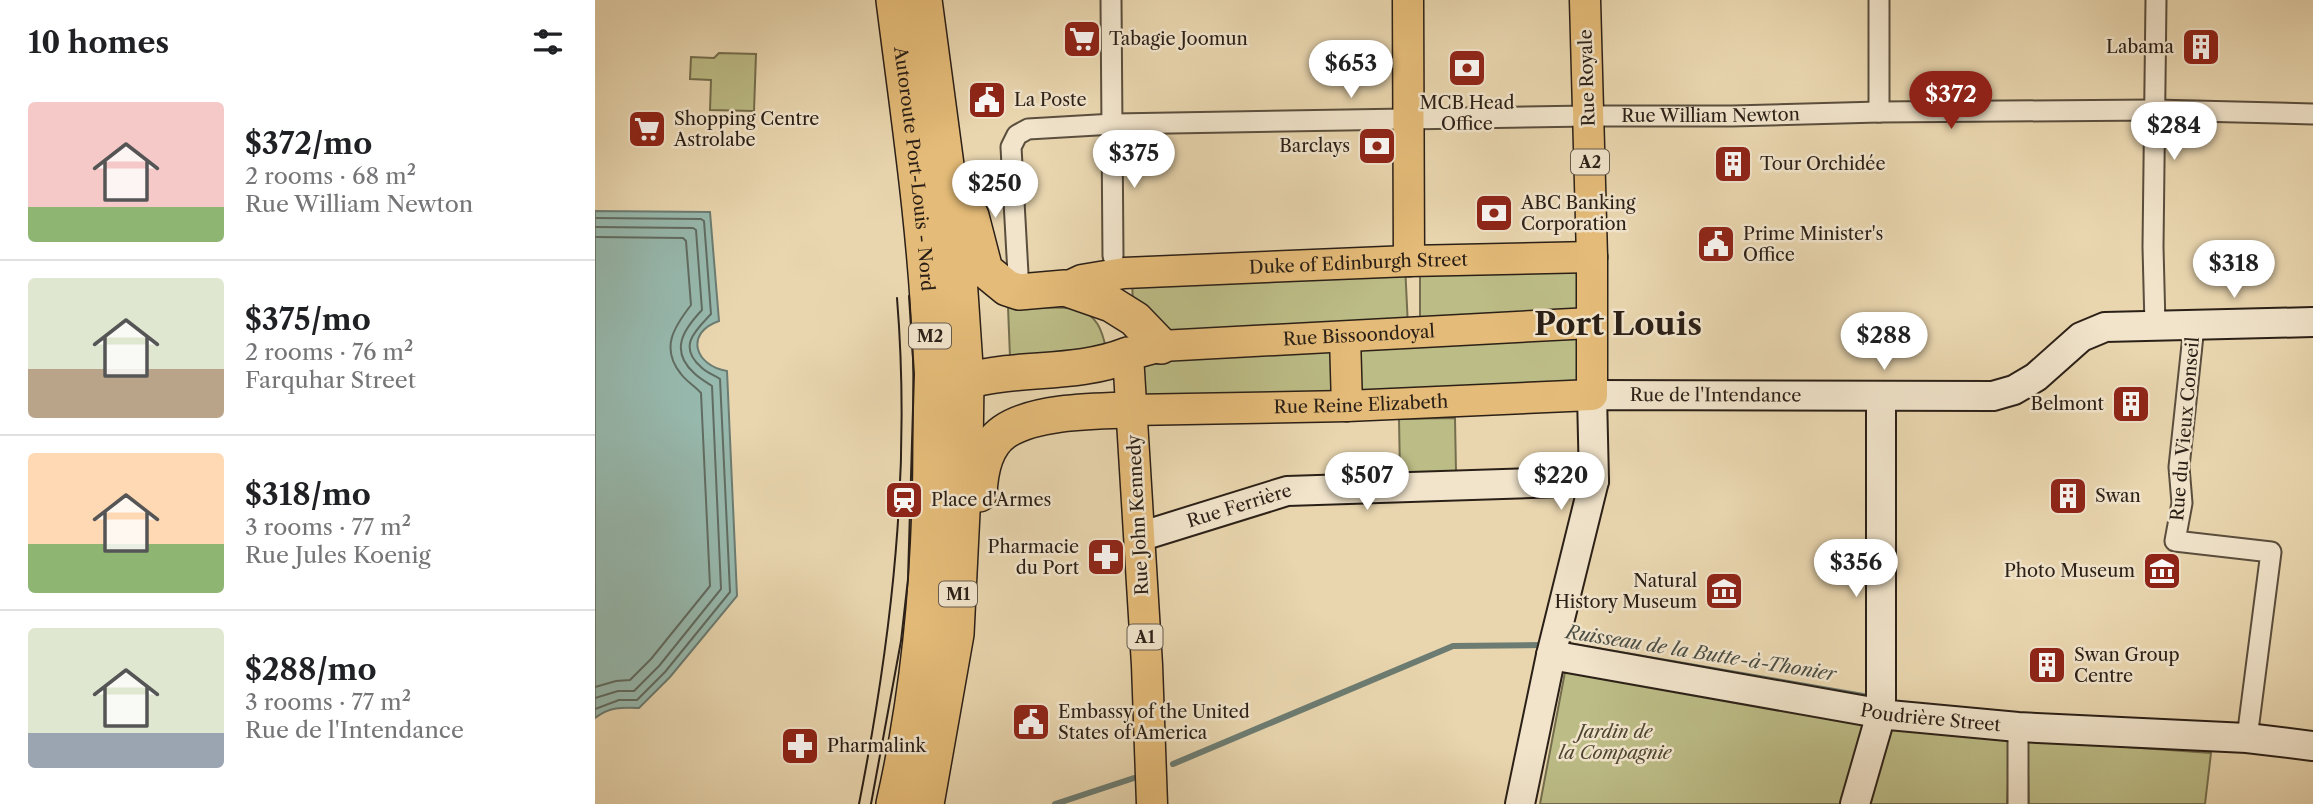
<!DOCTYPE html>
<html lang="en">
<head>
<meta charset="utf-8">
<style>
  :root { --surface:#fff; --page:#f6f6f6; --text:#202124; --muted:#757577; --line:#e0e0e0; --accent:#8f2418 }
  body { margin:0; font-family:"Libre Caslon Text",serif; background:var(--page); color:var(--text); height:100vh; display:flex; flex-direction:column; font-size:26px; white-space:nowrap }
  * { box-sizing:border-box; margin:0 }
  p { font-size:23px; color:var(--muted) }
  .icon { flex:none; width:38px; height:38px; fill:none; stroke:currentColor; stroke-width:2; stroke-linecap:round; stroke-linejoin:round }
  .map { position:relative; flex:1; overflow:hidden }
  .sheet { display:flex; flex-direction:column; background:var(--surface); width:595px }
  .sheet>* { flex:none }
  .price { position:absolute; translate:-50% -60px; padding:0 16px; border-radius:24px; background:#fff; color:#222; font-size:23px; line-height:46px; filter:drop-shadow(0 2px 4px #0008) }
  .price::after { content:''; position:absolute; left:50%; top:42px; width:21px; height:16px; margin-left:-10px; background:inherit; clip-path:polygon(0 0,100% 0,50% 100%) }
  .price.selected { background:var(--accent); color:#fff }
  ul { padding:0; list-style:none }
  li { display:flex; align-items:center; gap:21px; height:175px; padding:0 28px }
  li+li { border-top:2px solid var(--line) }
  li span { display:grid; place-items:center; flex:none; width:196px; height:140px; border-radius:7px; color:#555 }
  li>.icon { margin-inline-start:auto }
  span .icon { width:84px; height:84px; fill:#fffc; stroke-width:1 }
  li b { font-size:30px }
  h2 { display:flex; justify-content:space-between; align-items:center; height:84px; padding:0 28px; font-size:30px }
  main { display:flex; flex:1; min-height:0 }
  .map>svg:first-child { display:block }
  .green { fill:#bcbc86; stroke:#746e4e; stroke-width:2 }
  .water { fill:#97b9ae; stroke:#6c7c72; stroke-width:2 }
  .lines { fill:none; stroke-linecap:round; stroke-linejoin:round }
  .shore { stroke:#616c62; stroke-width:2 }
  .stream { stroke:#6c7c72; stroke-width:6 }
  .street-casing { stroke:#5a4e3d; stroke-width:23 }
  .secondary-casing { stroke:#2b2017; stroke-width:32 }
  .primary-casing { stroke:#2b2017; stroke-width:33 }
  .highway-casing { stroke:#2b2017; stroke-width:38 }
  .street { stroke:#f1e4cb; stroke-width:19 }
  .secondary { stroke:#f1e4cb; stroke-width:28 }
  .primary { stroke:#e4bb78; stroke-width:30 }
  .highway { stroke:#e4bb78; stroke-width:35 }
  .tram { stroke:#2b2017; stroke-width:2 }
  .labels { text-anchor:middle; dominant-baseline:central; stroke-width:5; stroke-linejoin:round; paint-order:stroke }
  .shield { fill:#f1e4cb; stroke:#665b4d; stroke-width:2 }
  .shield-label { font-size:16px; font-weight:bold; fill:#2b2017 }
  .poi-label { font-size:18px; fill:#2b2017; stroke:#f1e4cb; text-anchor:start }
  .street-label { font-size:18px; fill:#2b2017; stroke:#f1e4cb }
  .park-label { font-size:18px; font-style:italic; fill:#4f4733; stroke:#f1e4cb }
  .water-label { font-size:19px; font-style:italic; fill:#4b4e44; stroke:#f1e4cb }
  .town-label { font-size:32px; font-weight:bold; fill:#2b2017; stroke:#f1e4cb }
</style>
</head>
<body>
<main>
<section class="sheet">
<h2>10 homes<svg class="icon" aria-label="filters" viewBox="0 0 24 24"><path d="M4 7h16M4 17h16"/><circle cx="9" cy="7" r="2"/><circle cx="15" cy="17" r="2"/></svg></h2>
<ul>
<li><span style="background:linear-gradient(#f6c9c9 75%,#8fb573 0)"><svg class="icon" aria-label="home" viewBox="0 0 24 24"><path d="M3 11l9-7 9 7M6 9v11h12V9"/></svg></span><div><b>$372/mo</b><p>2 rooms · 68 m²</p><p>Rue William Newton</p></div></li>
<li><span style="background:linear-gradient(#dfe7d0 65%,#b9a48a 0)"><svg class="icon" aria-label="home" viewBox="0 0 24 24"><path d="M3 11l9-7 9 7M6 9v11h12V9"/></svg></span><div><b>$375/mo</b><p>2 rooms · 76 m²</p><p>Farquhar Street</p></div></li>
<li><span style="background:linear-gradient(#ffd9b3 65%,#8fb573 0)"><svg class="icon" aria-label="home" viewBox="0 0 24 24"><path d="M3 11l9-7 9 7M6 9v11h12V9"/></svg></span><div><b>$318/mo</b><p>3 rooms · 77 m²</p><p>Rue Jules Koenig</p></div></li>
<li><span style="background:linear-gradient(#dfe7d0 75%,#9aa5b1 0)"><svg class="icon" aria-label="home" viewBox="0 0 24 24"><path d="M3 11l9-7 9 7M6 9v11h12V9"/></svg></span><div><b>$288/mo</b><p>3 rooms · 77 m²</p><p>Rue de l'Intendance</p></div></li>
</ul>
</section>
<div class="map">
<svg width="1718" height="804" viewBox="0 0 1718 804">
  <rect width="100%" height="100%" fill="#e9d6af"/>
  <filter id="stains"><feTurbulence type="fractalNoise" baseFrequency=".00286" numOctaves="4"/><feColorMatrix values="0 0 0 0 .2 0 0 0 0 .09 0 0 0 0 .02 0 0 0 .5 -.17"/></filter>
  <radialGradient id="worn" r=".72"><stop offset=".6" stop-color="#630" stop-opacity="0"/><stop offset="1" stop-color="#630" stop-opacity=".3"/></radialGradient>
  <g class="green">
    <path d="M124,53L161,54L159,111L115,110L116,80L95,79L96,57L119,58Z"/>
    <path d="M810,264L813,327L576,339L538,307L537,278Z"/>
    <path d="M825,266H982L987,317L825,325Z"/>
    <path d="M413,307L482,308C502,316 507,329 511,349L415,357Z"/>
    <path d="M987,327L990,389L757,399L755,343Z"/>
    <path d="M742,346L743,398L544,403L543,365L577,350Z"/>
    <path d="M860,418L861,472L805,474L804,419Z"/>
    <path d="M970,672L1272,720L1246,804H945Z"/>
    <path d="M1294,724L1415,737L1412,804H1271Z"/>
    <path d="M1432,740L1616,753L1610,804H1434Z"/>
  </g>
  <path class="water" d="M0,211L115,212L124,321C89,333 100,366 132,371L142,596L75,677L44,708C27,707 14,707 0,718Z"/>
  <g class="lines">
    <g class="shore">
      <path d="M0,218L106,219L109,221L116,314C101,330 82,346 106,367C112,373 119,375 125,379L135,592L70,672L42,700H24L0,709"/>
      <path d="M0,227L98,228L101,230L107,310C89,329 74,350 99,373C104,378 111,382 117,386L126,589L64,666L39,691H23L0,698"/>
      <path d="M0,237L88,238L91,241L96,305C79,327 65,348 86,374C92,382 100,386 106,393L115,586L56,659L35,680L21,681L0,687"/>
    </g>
    <g class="stream">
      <path d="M973,645L1274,697"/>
      <path d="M578,764L858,646L951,645"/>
      <path d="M460,804L539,778"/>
    </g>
    <defs>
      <g id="street">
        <path d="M516,0L518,256"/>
        <path d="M1284,112V0"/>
        <path id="s1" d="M424,292L416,147L422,135L433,129L519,124L994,116H1137L1284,112L1559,110L1718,114"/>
        <path d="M1560,325L1558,247L1561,0"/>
        <path d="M1599,326L1584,467L1587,503L1580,541L1676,552L1652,738"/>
        <path d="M1423,804V727"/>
      </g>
      <g id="secondary">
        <path id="s2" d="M544,537L692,491L999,481"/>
        <path id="s3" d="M956,655L1294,715L1423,727L1652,738L1718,746"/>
        <path id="s4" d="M925,804L956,655L999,481L997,395L1398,396L1419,390L1441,377L1486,337L1510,327L1718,322"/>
        <path d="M1260,804L1286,714V397"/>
      </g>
      <g id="primary">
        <path d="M813,0L814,261"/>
        <path id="s5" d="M470,288L487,280L529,273L814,261L997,257"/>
        <path d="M750,337L752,406"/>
        <path id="s6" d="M535,410L752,406L997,395V257L990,0"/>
        <path id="s7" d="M557,804L552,665L533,355L566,346L996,323"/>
      </g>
      <g id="highway">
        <path id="s8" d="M299,0C314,118 332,238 336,357C337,385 336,414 336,442C336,563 326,686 299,804"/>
        <path d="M329,0L362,248L371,381L370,451L361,634L331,804"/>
        <path d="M376,216L390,270L412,288L424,292L470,288L516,304L540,319L566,346"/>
        <path d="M360,401L371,381C425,366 480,376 533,355"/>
        <path d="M384,494C385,472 389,446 409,432C439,411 500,411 535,410"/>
      </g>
    </defs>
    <use href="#street" class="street-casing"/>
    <use href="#secondary" class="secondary-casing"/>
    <use href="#primary" class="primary-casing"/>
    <use href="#highway" class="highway-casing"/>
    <use href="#street" class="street"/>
    <use href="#secondary" class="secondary"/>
    <use href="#primary" class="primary"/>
    <use href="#highway" class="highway"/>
    <g class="tram">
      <path d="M264,804C297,636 316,470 302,298"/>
      <path d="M276,804L306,641L313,579L319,374L314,296"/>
    </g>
  </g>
  <defs>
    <symbol id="supermarket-square" viewBox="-11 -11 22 22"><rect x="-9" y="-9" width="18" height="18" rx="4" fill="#8f2418" stroke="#f1e4cb"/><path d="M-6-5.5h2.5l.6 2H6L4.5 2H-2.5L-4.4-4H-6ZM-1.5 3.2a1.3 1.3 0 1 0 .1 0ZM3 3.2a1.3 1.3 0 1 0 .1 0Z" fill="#fff"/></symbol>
    <symbol id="building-square" viewBox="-11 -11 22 22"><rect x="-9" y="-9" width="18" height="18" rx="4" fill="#8f2418" stroke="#f1e4cb"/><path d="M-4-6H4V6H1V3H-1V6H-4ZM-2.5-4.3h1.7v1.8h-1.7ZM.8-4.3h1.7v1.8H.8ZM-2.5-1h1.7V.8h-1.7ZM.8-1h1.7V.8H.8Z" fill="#fff"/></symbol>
    <symbol id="bank-square" viewBox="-11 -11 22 22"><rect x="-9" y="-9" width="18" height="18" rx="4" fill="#8f2418" stroke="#f1e4cb"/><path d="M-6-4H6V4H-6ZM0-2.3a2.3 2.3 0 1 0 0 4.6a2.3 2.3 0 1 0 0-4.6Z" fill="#fff"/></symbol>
    <symbol id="civic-square" viewBox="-11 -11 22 22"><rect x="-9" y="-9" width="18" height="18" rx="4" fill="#8f2418" stroke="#f1e4cb"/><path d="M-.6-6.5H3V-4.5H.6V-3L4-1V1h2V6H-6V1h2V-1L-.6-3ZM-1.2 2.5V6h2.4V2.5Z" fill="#fff"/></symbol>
    <symbol id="station-square" viewBox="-11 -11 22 22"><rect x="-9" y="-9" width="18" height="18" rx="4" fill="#8f2418" stroke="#f1e4cb"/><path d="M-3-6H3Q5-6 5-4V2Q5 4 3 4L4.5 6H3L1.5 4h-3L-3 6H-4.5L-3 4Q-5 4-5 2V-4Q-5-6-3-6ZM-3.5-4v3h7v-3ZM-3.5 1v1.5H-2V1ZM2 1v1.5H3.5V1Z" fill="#fff"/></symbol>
    <symbol id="pharmacy-square" viewBox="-11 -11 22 22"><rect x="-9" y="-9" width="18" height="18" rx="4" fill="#8f2418" stroke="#f1e4cb"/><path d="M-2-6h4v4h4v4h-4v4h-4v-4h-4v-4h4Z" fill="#fff"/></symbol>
    <symbol id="museum-square" viewBox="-11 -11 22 22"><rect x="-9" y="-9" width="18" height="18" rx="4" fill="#8f2418" stroke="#f1e4cb"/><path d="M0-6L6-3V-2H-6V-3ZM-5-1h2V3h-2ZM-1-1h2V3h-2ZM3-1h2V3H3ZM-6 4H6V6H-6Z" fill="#fff"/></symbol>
  </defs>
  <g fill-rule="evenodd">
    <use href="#supermarket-square" x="465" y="17" width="44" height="44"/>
    <use href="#building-square" x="1584" y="25" width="44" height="44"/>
    <use href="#bank-square" x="850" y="46" width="44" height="44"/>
    <use href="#civic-square" x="370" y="78" width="44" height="44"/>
    <use href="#supermarket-square" x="30" y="107" width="44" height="44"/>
    <use href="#bank-square" x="760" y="124" width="44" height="44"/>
    <use href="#building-square" x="1116" y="142" width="44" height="44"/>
    <use href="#bank-square" x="877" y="191" width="44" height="44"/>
    <use href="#civic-square" x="1099" y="222" width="44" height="44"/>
    <use href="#building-square" x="1514" y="382" width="44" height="44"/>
    <use href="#building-square" x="1451" y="474" width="44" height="44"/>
    <use href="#station-square" x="287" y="478" width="44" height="44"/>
    <use href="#pharmacy-square" x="489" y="535" width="44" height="44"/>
    <use href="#museum-square" x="1545" y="549" width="44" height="44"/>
    <use href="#museum-square" x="1107" y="569" width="44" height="44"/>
    <use href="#building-square" x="1430" y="643" width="44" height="44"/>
    <use href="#civic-square" x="414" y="700" width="44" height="44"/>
    <use href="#pharmacy-square" x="183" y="724" width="44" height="44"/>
  </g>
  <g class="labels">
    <g class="shield">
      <rect x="976" y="149.5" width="38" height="25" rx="5"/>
      <rect x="314" y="323.5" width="42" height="25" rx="5"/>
      <rect x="344" y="581.5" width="38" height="25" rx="5"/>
      <rect x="532.5" y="624.5" width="35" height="25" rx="5"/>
    </g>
    <g class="shield-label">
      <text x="995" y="162">A2</text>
      <text x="335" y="336">M2</text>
      <text x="363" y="594">M1</text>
      <text x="550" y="637">A1</text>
    </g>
    <g class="poi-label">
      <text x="514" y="39">Tabagie Joomun</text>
      <text x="1579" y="47" text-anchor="end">Labama</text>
      <text x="419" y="100">La Poste</text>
      <text x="872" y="103" text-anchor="middle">MCB Head<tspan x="872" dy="21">Office</tspan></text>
      <text x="79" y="119">Shopping Centre<tspan x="79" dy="21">Astrolabe</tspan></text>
      <text x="755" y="146" text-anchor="end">Barclays</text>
      <text x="1165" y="164">Tour Orchidée</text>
      <text x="926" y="203">ABC Banking<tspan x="926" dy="21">Corporation</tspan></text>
      <text x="1148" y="234">Prime Minister's<tspan x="1148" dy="21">Office</tspan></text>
      <text x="1509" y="404" text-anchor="end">Belmont</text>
      <text x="1500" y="496">Swan</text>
      <text x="336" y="500">Place d'Armes</text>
      <text x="484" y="547" text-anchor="end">Pharmacie<tspan x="484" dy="21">du Port</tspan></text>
      <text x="1540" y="571" text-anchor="end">Photo Museum</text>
      <text x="1102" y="581" text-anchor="end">Natural<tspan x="1102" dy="21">History Museum</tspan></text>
      <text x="1479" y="655">Swan Group<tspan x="1479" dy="21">Centre</tspan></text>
      <text x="463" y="712">Embassy of the United<tspan x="463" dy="21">States of America</tspan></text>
      <text x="232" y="746">Pharmalink</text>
    </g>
    <g class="street-label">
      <text transform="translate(992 78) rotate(-92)">Rue Royale</text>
      <text stroke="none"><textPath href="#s1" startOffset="854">Rue William Newton</textPath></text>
      <text stroke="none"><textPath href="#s8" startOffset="170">Autoroute Port-Louis - Nord</textPath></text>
      <text stroke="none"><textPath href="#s5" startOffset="296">Duke of Edinburgh Street</textPath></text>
      <text stroke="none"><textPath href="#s7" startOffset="682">Rue Bissoondoyal</textPath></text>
      <text stroke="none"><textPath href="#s4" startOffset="541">Rue de l'Intendance</textPath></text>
      <text stroke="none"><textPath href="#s6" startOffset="231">Rue Reine Elizabeth</textPath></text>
      <text transform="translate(1590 429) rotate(-85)">Rue du Vieux Conseil</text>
      <text stroke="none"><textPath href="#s2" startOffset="105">Rue Ferrière</textPath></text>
      <text transform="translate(543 515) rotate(-93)">Rue John Kennedy</text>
      <text stroke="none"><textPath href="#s3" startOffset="385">Poudrière Street</textPath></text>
    </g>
    <g class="park-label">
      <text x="1020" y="732">Jardin de<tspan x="1020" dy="21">la Compagnie</tspan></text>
    </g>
    <g class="water-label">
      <text transform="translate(1106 653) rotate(9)">Ruisseau de la Butte-à-Thonier</text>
    </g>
    <g class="town-label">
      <text x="1023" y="323">Port Louis</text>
    </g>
  </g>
  <rect width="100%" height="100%" filter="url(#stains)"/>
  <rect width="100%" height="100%" fill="url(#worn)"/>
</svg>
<b class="price" style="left:756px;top:100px">$653</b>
<b class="price selected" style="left:1356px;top:131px">$372</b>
<b class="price" style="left:1579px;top:162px">$284</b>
<b class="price" style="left:539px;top:190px">$375</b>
<b class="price" style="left:400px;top:220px">$250</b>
<b class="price" style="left:1639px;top:300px">$318</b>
<b class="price" style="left:1289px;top:372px">$288</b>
<b class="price" style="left:772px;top:512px">$507</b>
<b class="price" style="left:966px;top:512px">$220</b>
<b class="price" style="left:1261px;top:599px">$356</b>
</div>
</main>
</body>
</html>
